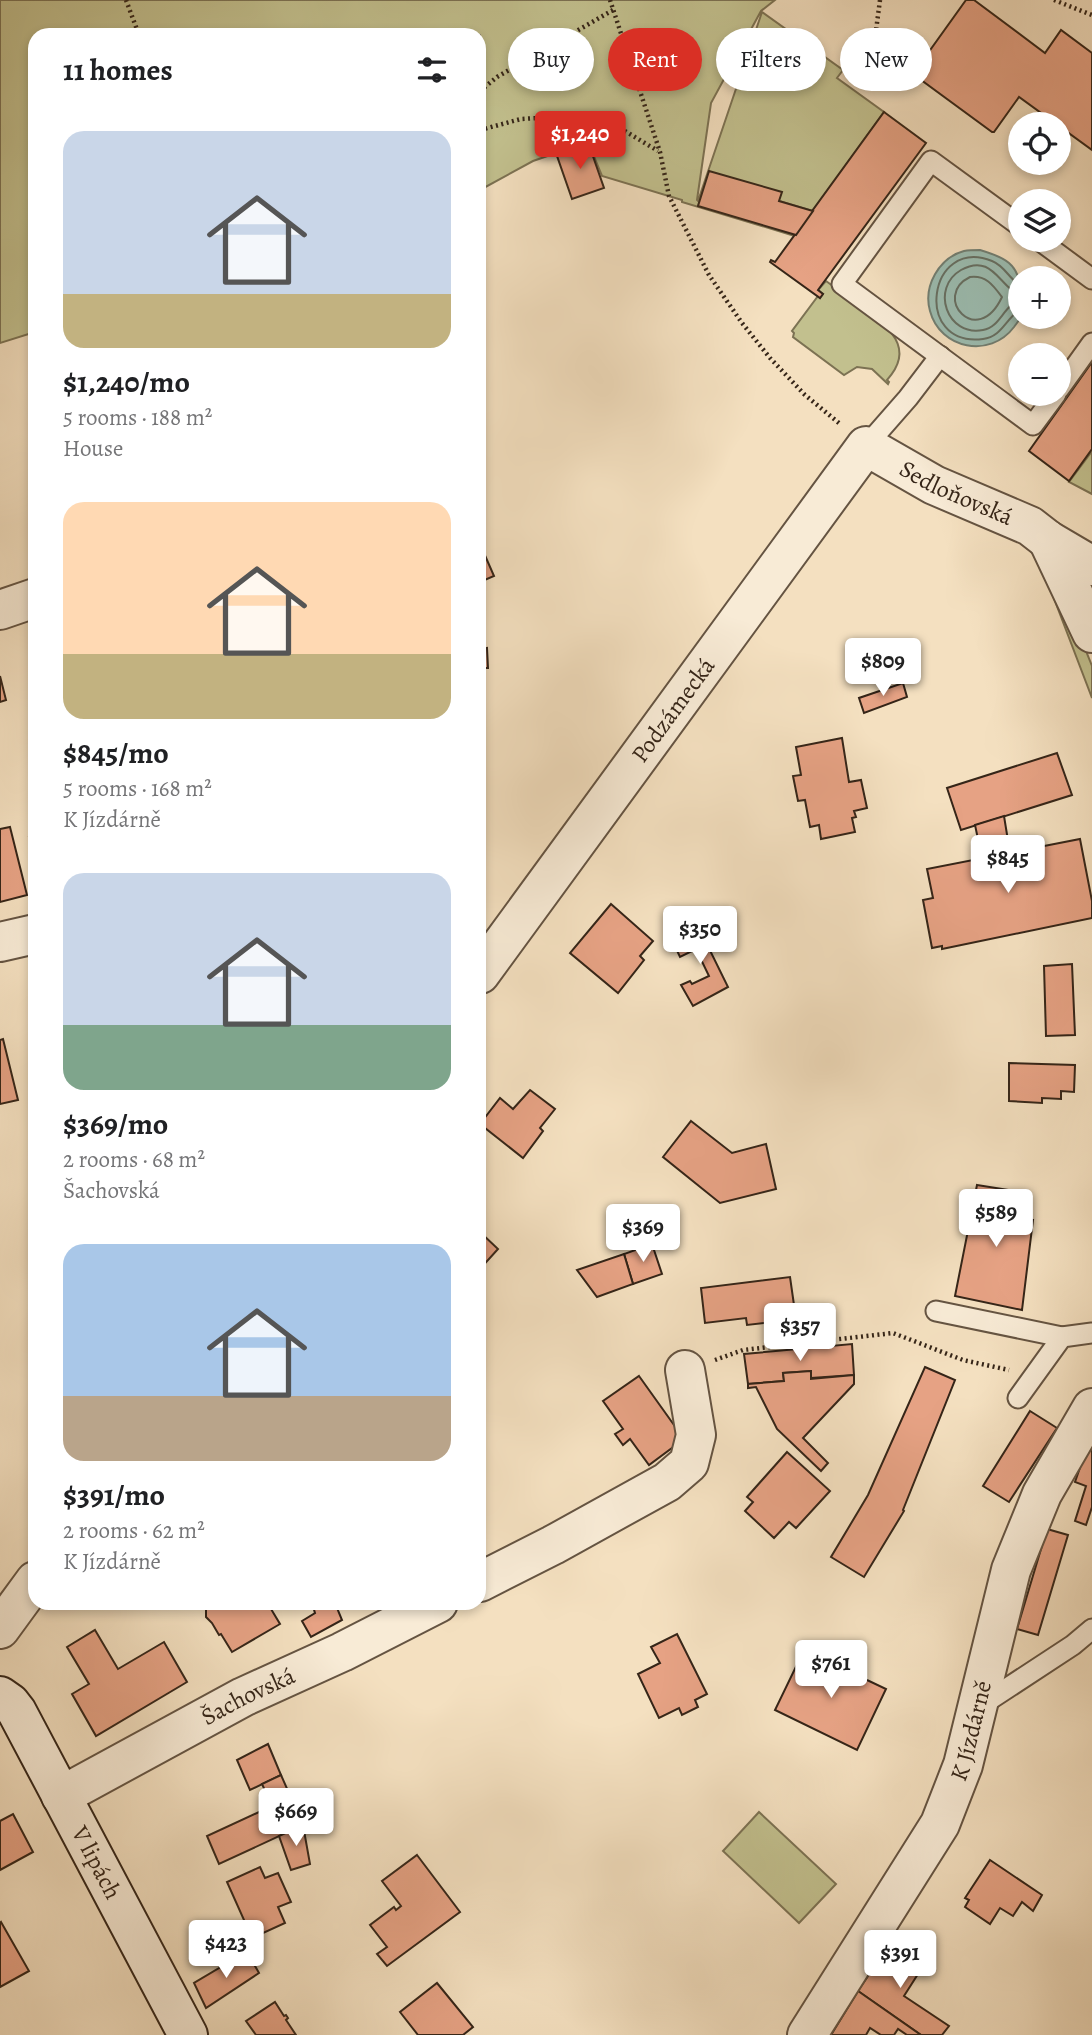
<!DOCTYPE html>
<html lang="en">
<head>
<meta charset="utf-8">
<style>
  :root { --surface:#fff; --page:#f2f2f2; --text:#202124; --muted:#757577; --accent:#d93025 }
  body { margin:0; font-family:Alegreya,serif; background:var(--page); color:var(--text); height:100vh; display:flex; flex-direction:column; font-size:26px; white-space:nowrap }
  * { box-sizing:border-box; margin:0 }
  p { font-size:23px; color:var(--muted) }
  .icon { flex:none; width:38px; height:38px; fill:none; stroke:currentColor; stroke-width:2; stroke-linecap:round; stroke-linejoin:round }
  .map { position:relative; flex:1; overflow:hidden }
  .sheet { position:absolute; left:28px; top:28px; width:458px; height:1582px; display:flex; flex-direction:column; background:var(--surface); border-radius:21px; box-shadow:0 4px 10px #0003 }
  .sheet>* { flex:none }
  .hud { position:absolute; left:508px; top:28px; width:480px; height:63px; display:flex; gap:14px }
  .controls { position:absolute; left:1008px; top:112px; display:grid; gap:14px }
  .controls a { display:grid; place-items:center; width:63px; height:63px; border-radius:50%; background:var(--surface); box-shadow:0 4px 10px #0003; font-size:35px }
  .price { position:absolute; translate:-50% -60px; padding:0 16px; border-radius:7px; background:#fff; color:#222; font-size:23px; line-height:46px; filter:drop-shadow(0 2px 4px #0008) }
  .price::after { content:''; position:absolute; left:50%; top:42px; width:21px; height:16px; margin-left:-10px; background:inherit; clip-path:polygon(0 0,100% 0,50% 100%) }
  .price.selected { background:var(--accent); color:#fff }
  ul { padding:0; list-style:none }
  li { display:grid; align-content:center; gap:14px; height:371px; padding:0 35px }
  li span { display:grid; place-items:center; height:217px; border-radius:21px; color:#555 }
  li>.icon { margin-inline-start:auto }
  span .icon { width:126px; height:126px; fill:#fffc; stroke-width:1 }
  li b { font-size:30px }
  h2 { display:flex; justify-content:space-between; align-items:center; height:84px; padding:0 35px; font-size:30px }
  .pill { padding:0 24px; border-radius:32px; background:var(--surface); box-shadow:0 4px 10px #0003; font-size:24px; line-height:63px }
  .pill.selected { background:var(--accent); color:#fff }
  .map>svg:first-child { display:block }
  .green { fill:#c2c08e; stroke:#7c7253; stroke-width:2 }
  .water { fill:#9cbdb1; stroke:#738074; stroke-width:2 }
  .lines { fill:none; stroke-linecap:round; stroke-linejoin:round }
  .shore { stroke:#687164; stroke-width:2 }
  .building { fill:#e6a284; stroke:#352518; stroke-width:2 }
  .lane-casing { stroke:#655442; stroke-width:23 }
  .street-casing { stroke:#655442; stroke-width:42 }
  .secondary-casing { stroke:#352518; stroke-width:42 }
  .path { stroke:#352518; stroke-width:4.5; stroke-dasharray:2 3.5; stroke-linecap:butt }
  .lane { stroke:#f8ebd6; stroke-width:19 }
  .street { stroke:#f8ebd6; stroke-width:38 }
  .secondary { stroke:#f8ebd6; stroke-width:38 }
  .labels { text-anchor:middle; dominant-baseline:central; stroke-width:6; stroke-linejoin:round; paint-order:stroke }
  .street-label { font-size:24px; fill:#352518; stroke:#f8ebd6 }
</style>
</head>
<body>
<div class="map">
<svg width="1092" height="2035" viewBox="0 0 1092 2035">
  <rect width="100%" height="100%" fill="#f4e0c0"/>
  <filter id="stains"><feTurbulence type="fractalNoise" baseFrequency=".00286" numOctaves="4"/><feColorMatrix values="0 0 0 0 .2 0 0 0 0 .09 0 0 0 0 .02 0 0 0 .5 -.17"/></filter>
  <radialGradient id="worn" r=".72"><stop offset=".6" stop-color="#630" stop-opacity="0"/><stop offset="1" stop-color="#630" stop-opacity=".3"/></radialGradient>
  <g class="green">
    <path d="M0,0H775L761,11L711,103L697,200L698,201L762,12L843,70L837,78L884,112L813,211L779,201L709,172L698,206L796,235L795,236L682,202V200L602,176L588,142L533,161L480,190V35H35V332L0,343Z"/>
    <path d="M826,281C837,289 849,298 861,307C887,326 917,347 887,380L889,382L888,384L872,369L857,367L844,375L793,337L794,333L792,331L818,296L820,298L823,294L818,290Z"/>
    <path d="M1092,451V494L1069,482Z"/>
    <path d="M1037,554L1073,619L1092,666V698Z"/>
    <path d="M759,1812L836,1884L799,1923L723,1851Z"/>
  </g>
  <path class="water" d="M980,250C1004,257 1020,264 1020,291C1020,299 1022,312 1020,318C1019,321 1016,324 1014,327C990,359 940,349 930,311C923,286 939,258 964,251C969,250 975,250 980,250Z"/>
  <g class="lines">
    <g class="shore">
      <path d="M970,277C986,275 993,285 1002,297C977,350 931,296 970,277Z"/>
      <path d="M1020,285C1009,279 1005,266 992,261C928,235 912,348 983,339C1002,337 1006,318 1020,310"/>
      <path d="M1020,294C1000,289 993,252 961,270C930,288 947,337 983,330C1001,327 1003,305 1020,301"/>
    </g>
  </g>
  <g class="building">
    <path d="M966,0H974L1045,53L1061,30L1092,53V150L1019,97L994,132H992L913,74Z"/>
    <path d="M884,112L926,143L818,290L823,294L820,298L770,262L771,260L775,262Z"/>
    <path d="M588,142L604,188L572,199L556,153Z"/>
    <path d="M709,171L782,192L779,201L813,211L796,235L698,206Z"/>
    <path d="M1092,362V449L1069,481L1029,451Z"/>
    <path d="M480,544L494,576L480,582Z"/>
    <path d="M487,648L488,668H480V649Z"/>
    <path d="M0,676L6,700L0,702Z"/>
    <path d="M903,683L907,697L864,713L859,698Z"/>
    <path d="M842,738L849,782L861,780L867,808L854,811L856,817L852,818L855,832L821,839L819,825L810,827L805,800L798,801L793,776L801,775L796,747Z"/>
    <path d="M1057,753L1072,795L961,830L947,788Z"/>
    <path d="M1004,816L1010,853L982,858L975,825Z"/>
    <path d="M10,827L27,895L0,902V829Z"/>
    <path d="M35,836V871L29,837Z"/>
    <path d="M1080,839L1092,901V918L942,949V946L932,948L923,900L933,898L927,869Z"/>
    <path d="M611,904L653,941L640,956L644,960L618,993L570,953Z"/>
    <path d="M697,924L728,987L693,1006L681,985L690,981L692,984L709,976L696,949L680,957L671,938Z"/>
    <path d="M1072,964L1075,1035L1046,1036L1044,966Z"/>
    <path d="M3,1039L18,1100L0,1104V1040Z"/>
    <path d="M1009,1063L1075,1065L1074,1092L1061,1091V1099L1042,1098V1103L1009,1101Z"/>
    <path d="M530,1090L555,1109L540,1128L543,1131L523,1158L480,1124L500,1098L513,1109Z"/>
    <path d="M691,1121L732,1153L766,1144L776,1189L720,1203L663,1157Z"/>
    <path d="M977,1185L1027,1193L1022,1219L1033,1220L1022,1310L955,1296Z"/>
    <path d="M480,1232L498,1249L480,1269Z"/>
    <path d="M652,1244L662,1274L633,1284L624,1254Z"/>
    <path d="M624,1254L633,1284L597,1297L577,1270Z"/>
    <path d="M790,1277L796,1319L747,1325L746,1318L705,1323L701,1288Z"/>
    <path d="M852,1344L854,1375L811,1378V1371L783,1373L784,1381L748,1384L744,1354Z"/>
    <path d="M925,1367L955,1380L903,1510L904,1511L864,1577L831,1557L868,1495Z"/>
    <path d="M811,1371V1379L854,1375V1384L803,1438L828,1463L821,1471L777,1429L756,1387L748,1388V1384L784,1381L783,1373Z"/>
    <path d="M639,1376L684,1439L649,1465L630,1439L623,1445L615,1434L623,1429L603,1401Z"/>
    <path d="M1030,1411L1057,1428L1009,1502L983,1486Z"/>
    <path d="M1092,1433V1507L1086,1525L1075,1521L1086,1486L1075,1482Z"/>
    <path d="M787,1452L830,1491L796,1528L789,1522L774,1538L745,1511L753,1502L747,1497Z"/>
    <path d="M1047,1529L1068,1535L1038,1635L1017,1629Z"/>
    <path d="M210,1603H270L268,1604L280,1624L232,1652L221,1634L219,1635L212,1623L206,1617V1610Z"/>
    <path d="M312,1603H335L342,1620L311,1637L302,1621L315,1613Z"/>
    <path d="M95,1630L118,1669L164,1642L187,1682L96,1736L72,1694L89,1684L67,1647Z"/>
    <path d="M677,1634L707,1694L695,1700L698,1707L682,1715L679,1708L659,1718L638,1674L660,1663L651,1647Z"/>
    <path d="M804,1650L886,1689L857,1750L775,1710Z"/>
    <path d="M268,1744L281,1775L250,1790L237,1760Z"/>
    <path d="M281,1775L303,1825L219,1864L207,1836L272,1806L262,1784Z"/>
    <path d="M13,1814L33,1852L0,1870V1821Z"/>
    <path d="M303,1825L310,1864L291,1870L279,1836Z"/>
    <path d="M417,1855L460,1912L387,1966L377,1954L387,1947L370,1925L394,1907L396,1910L401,1906L382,1881Z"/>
    <path d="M990,1860L1042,1895L1033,1911L1022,1902L1013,1916L1000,1908L990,1924L965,1907L969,1900L965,1898Z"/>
    <path d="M260,1867L265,1878L278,1873L291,1902L278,1907L285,1923L252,1938L227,1882Z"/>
    <path d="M1,1922L29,1971L0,1987V1923Z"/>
    <path d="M892,1940L925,1963L904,1996L949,2026L942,2035H921L858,1991Z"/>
    <path d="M248,1954L259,1973L206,2008L194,1983L231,1961L233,1963Z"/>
    <path d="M437,1983L473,2027L463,2035H418L400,2012Z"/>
    <path d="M858,1991L921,2035H907L898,2029L894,2035H881L870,2028L866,2035H831Z"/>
    <path d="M275,2002L284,2016L286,2015L288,2018L286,2020L296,2035H256L246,2021Z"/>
  </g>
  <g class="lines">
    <defs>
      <g id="lane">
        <path d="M1020,226L931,161L842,284L1033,425L1056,394"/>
        <path d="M1039,240L1092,279"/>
        <path d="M1059,389L1092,343"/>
        <path d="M866,446L908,398L940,356"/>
        <path d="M936,1311L1062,1337"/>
        <path d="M1018,1398L1062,1337L1092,1333"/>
        <path d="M977,1708L1073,1645L1092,1629"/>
      </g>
      <g id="street">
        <path d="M1048,540L1092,633"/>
        <path d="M0,610L35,598"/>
        <path d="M0,942L35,934"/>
        <path id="s1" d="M480,974L866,446L934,485L1030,526L1048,540L1092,566"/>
        <path d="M480,1582L553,1545L667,1482L689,1463L696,1435L685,1370"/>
        <path d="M0,1629L35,1581"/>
        <path id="s2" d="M61,1796L243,1697L342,1652L438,1603"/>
        <path id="s3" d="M807,2035L940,1824L963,1765L1011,1570L1042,1494L1092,1408"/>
      </g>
      <g id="secondary">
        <path id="s4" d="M0,1696L10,1703L17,1712L188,2035"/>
      </g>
    </defs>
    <use href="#lane" class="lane-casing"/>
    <use href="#street" class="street-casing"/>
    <use href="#secondary" class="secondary-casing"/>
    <g class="path">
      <path d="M126,0L139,35"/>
      <path d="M610,0L660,152L669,196L709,275L742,323L770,358L804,394L840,424"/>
      <path d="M880,0L874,46L884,87"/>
      <path d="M1054,0L1092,15"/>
      <path d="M480,91L497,77L613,10"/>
      <path d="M480,130L521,119L573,116L620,128L658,151"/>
      <path d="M715,1360L743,1350L893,1333L963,1360L1009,1370"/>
    </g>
    <use href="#lane" class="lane"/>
    <use href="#street" class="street"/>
    <use href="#secondary" class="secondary"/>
  </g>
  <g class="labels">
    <g class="street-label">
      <text stroke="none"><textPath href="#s1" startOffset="756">Sedloňovská</textPath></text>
      <text stroke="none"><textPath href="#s1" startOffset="327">Podzámecká</textPath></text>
      <text stroke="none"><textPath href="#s2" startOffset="212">Šachovská</textPath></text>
      <text stroke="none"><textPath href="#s3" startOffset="348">K Jízdárně</textPath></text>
      <text stroke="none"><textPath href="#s4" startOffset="194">V lipách</textPath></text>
    </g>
  </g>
  <rect width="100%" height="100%" filter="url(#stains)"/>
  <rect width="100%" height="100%" fill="url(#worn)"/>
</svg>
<div class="controls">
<a><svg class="icon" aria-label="locate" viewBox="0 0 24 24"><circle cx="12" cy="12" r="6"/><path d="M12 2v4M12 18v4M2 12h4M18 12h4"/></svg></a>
<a><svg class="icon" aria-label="layers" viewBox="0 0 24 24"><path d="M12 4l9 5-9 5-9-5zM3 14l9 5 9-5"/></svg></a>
<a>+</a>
<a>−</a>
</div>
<b class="price selected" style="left:580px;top:171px">$1,240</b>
<b class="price" style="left:883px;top:698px">$809</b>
<b class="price" style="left:1008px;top:895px">$845</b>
<b class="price" style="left:700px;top:966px">$350</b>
<b class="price" style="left:996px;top:1249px">$589</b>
<b class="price" style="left:643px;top:1264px">$369</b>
<b class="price" style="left:800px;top:1363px">$357</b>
<b class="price" style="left:831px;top:1700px">$761</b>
<b class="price" style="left:296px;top:1848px">$669</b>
<b class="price" style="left:226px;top:1980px">$423</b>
<b class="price" style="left:900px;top:1990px">$391</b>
<div class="hud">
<a class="pill">Buy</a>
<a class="pill selected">Rent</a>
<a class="pill">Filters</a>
<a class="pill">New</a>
</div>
<section class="sheet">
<h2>11 homes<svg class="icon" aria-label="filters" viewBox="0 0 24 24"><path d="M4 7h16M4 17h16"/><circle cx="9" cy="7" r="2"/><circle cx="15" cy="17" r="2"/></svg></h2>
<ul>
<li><span style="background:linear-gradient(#c9d6e8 75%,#c2b280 0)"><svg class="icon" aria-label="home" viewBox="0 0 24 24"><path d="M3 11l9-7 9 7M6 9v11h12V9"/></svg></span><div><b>$1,240/mo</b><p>5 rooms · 188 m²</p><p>House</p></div></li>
<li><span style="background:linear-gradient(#ffd9b3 70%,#c2b280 0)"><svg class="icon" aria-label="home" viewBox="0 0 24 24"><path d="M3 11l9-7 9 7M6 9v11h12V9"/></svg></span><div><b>$845/mo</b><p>5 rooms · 168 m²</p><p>K Jízdárně</p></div></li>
<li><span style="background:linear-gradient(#c9d6e8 70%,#7fa58c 0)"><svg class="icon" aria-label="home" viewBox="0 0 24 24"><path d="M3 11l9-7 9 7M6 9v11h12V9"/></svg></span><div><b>$369/mo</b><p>2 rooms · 68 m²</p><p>Šachovská</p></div></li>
<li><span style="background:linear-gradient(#a9c7e8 70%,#b9a48a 0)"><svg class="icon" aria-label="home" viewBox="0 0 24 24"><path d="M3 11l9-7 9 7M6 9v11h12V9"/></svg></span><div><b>$391/mo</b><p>2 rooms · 62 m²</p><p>K Jízdárně</p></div></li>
</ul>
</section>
</div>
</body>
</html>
